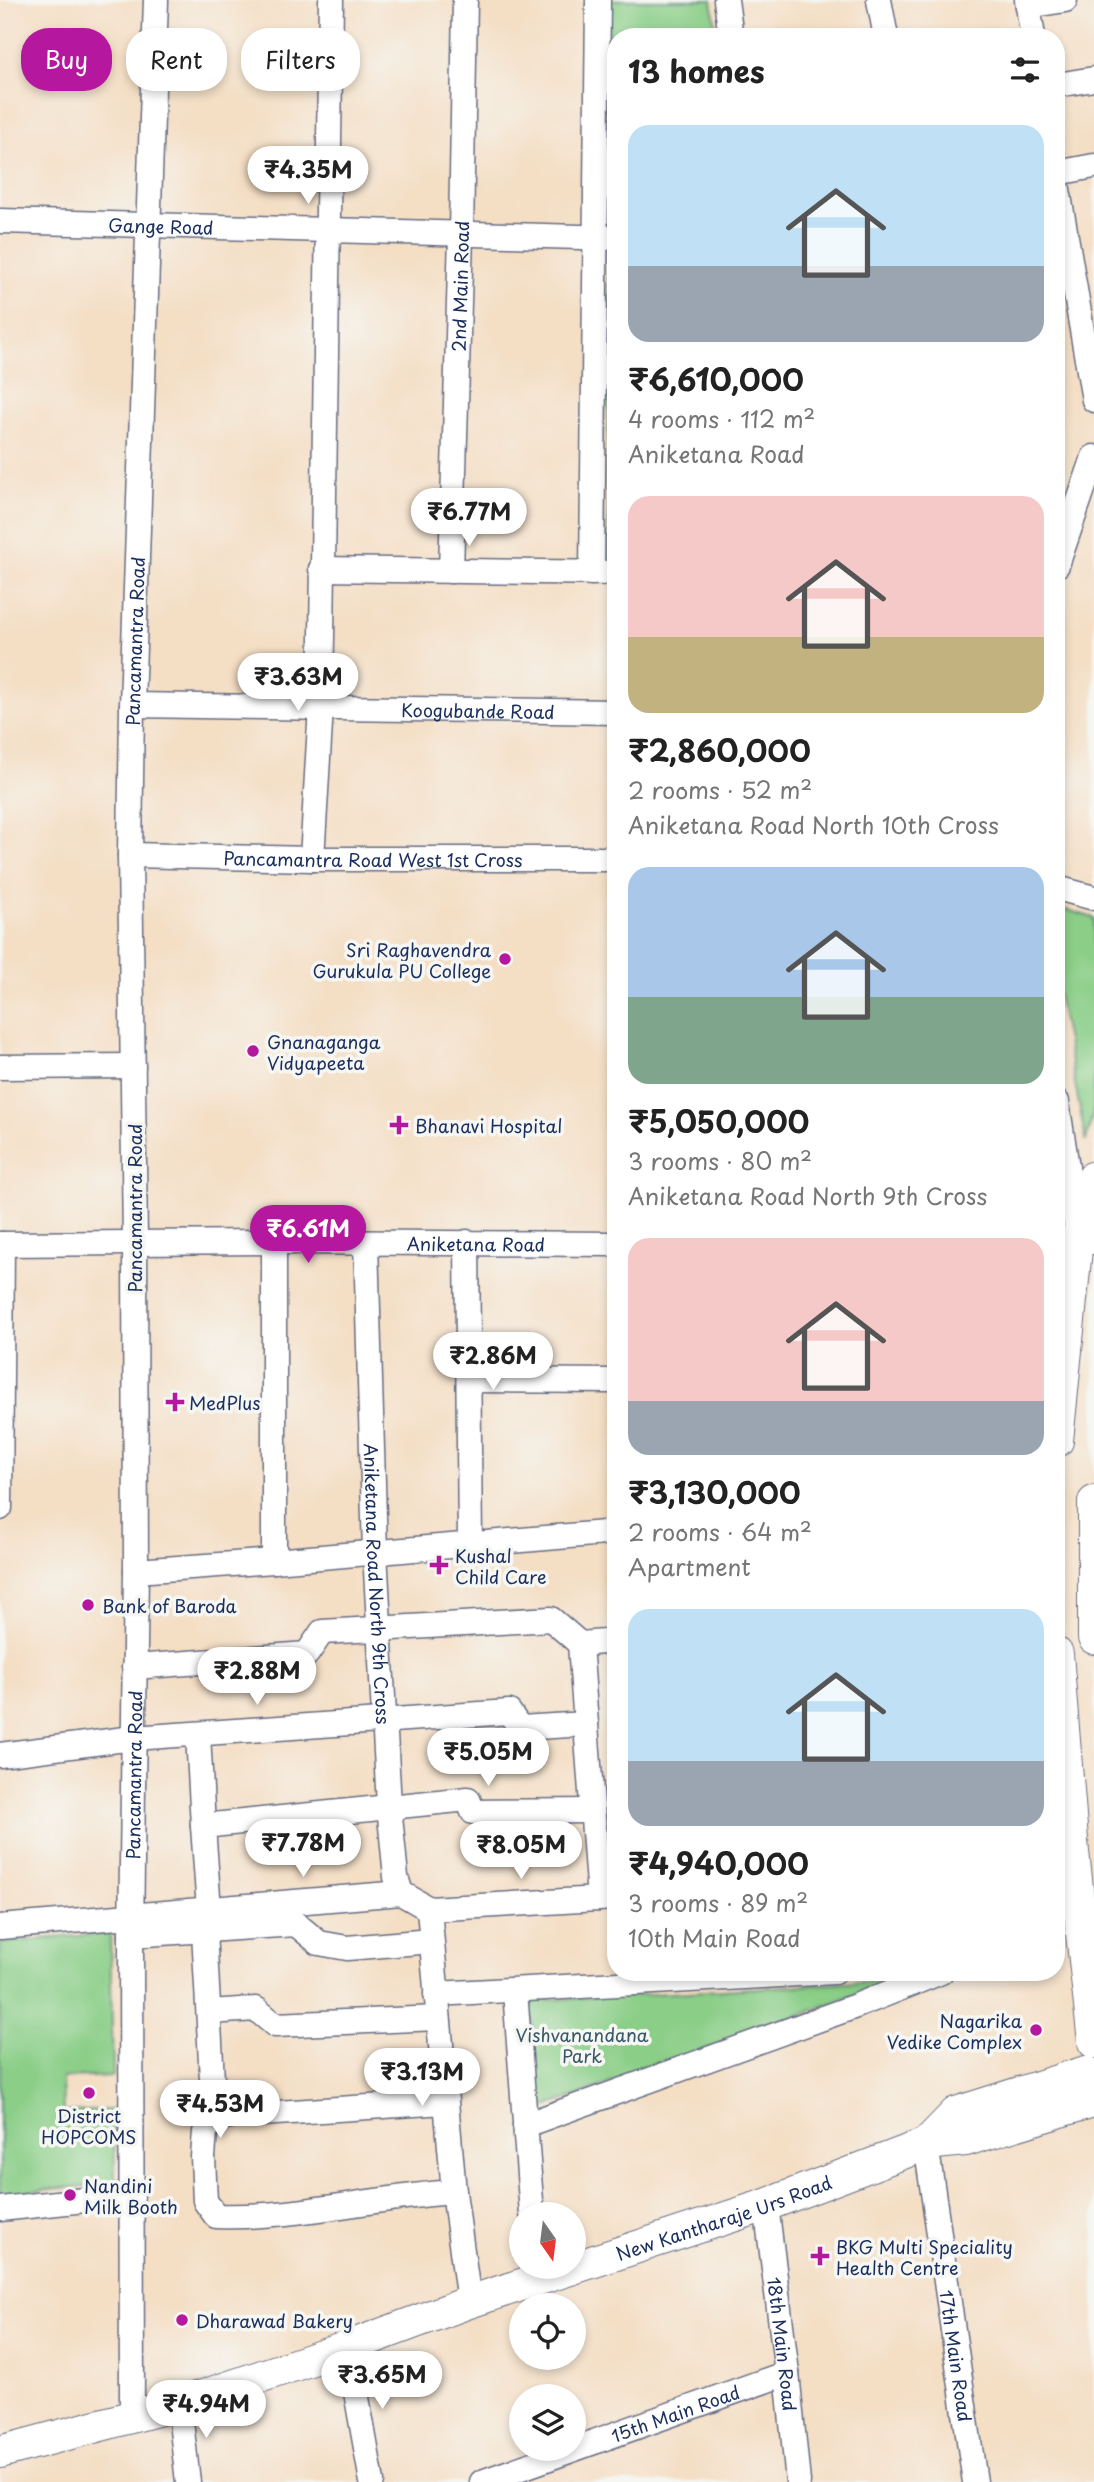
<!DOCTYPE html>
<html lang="en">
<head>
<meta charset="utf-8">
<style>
  :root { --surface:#fff; --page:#f6f6f6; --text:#222; --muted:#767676; --accent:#b5179e }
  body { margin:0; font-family:"Playpen Sans",sans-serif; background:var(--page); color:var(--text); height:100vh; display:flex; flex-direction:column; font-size:26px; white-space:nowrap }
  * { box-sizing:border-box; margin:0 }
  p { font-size:23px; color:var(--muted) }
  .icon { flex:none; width:38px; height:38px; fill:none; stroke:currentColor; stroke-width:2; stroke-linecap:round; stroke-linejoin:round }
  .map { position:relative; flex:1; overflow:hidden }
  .sheet { position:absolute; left:607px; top:28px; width:458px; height:1953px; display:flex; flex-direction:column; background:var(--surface); border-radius:28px; box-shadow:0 4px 10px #0003 }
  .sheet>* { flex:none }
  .hud { position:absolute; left:21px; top:28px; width:481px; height:63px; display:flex; gap:14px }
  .needle { width:46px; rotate:166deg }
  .controls { position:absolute; left:509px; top:2202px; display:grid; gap:14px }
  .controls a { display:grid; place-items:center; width:77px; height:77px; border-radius:50%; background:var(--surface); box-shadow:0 4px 10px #0003; font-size:35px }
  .price { position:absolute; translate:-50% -60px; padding:0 16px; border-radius:24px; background:#fff; color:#222; font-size:23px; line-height:46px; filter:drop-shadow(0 2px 4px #0008) }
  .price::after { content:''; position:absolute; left:50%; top:42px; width:21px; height:16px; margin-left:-10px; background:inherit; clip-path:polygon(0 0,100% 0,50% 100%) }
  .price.current { background:var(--accent); color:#fff }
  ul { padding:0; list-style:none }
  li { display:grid; align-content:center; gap:14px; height:371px; padding:0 21px }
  li span { display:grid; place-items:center; height:217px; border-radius:21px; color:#555 }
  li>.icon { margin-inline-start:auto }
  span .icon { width:126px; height:126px; fill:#fffc; stroke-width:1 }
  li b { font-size:30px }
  h2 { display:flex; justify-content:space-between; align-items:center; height:84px; padding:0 21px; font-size:30px }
  .chip { padding:0 24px; border-radius:28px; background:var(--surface); box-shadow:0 4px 10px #0003; font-size:24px; line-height:63px }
  .chip.current { background:var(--accent); color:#fff }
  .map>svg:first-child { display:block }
  .green { fill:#8ace87; stroke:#527e72; stroke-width:2 }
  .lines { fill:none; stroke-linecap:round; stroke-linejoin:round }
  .minor-casing { stroke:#676c82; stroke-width:27 }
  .major-casing { stroke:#676c82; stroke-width:34 }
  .minor { stroke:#fff; stroke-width:24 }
  .major { stroke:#fff; stroke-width:32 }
  .poi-dot { fill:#b5179e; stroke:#f6f6f2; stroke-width:2.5 }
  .labels { text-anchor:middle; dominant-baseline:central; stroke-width:7; stroke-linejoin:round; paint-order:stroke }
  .street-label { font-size:18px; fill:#1b2f5e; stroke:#f6f6f2 }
  .poi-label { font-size:18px; fill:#1b2f5e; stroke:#f6f6f2; text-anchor:start }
  .park-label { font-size:18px; fill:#375768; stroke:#f6f6f2 }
</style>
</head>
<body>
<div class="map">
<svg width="1094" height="2482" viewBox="0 0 1094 2482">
  <rect width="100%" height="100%" fill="#f6f6f2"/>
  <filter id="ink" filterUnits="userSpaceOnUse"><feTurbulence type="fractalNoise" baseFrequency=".0143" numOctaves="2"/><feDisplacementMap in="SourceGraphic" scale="14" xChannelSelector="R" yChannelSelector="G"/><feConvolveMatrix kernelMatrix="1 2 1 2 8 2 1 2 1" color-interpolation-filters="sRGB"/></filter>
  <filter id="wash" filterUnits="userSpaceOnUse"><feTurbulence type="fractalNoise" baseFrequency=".00686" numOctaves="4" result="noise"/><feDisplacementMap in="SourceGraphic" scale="28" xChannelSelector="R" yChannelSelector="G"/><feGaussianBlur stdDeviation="1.57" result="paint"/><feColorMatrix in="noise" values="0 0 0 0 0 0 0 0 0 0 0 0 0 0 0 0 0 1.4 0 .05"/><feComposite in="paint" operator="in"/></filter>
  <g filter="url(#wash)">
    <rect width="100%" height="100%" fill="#f4dec4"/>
    <g class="green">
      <path d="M609,0H712L717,37H616V225L606,224Z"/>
      <rect x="608" y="253" width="8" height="304"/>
      <path d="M1057,907L1094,918V1108L1086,1141L1057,990Z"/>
      <path d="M110,1933L113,2076L62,2078L63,2112L114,2110L115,2183L0,2194V1943Z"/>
      <path d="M896,1980L537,2110L531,2001Z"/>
    </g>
  </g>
  <g filter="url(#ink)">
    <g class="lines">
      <defs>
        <g id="minor">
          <path d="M726,0L731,37"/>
          <path d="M879,0L886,37"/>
          <path d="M1027,0L1033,37"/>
          <path d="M1028,6L1065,0"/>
          <path d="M1057,85L1094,79"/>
          <path d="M1057,173L1094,166"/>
          <path d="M1057,184L1094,400"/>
          <path id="s1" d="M0,221L616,238"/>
          <path d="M1057,565L1094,457"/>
          <path d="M321,569L616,573"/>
          <path id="s2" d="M451,571L461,235L465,0"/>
          <path d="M592,573L598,0"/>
          <path id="s3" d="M132,705L616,712"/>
          <path id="s4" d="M130,855L312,859H616"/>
          <path d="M312,859L321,707L331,0"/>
          <path d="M1057,888L1094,898"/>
          <path d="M0,1067L133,1066"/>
          <path d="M1057,1102L1077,1233"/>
          <path d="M1057,1239L1094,1242"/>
          <path d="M274,1242V1561"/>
          <path d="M467,1242L470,1543"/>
          <path id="s5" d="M366,1243L375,1552L389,1806L396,1877L401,1893L429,1909"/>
          <path id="s6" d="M0,1244L274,1242L616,1244"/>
          <path d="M470,1380L616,1381"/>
          <path d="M0,1508L2,1244"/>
          <path d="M136,1571L274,1561L616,1532"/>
          <path d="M580,1644L616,1641"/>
          <path d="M134,1667L307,1654L322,1632L551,1619L580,1644L599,1899"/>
          <path d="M198,1734L203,1826L468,1799L473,1812L592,1811"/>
          <path d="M0,1755L133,1738L509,1712L520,1728L586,1724"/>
          <path d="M203,1826L209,1910"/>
          <path d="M429,1909L454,2192L469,2302"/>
          <path d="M429,1909L615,1898"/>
          <path d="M0,1927L401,1893"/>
          <path d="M204,1931L214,2117L445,2102"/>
          <path d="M131,1935L296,1924L319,1943L347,1948L431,1941"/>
          <path d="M515,1991L532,2214"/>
          <path d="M436,1994L834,1972"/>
          <path d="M209,2012L256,2009L275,2025L438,2018"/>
          <path d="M214,2117L205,2132L203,2157L205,2201L216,2216C293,2219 375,2197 454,2192"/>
          <path d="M525,2125L856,2006L941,1972"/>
          <path id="s7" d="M926,2144L975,2482"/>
          <path id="s8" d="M766,2205L787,2373L798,2482"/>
          <path d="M0,2209L132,2195"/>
          <path d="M348,2347L372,2482"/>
          <path d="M179,2404L188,2482"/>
          <path id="s9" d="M132,2417L131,1935L136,1571L135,1242L130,855L132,705L156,0"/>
          <path id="s10" d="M482,2482L787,2373"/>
        </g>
        <g id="major">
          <path d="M1057,1441L1077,1239L1094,1177"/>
          <path d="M1094,1502V1638"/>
          <path d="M1057,1654L1073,1852L1094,2042"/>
          <path d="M926,2144L956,2113L1086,2072"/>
          <path id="s11" d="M0,2452L179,2404L348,2347L469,2302L766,2205L926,2144L966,2140L1093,2101"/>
        </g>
      </defs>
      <use href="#minor" class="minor-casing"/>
      <use href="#major" class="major-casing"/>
      <use href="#minor" class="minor"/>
      <use href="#major" class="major"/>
    </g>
  </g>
  <g class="poi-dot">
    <circle cx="505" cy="959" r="7"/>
    <circle cx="253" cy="1051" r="7"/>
    <path d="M395.5 1114.5h7v7h7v7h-7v7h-7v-7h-7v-7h7z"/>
    <path d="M171.5 1391.5h7v7h7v7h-7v7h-7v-7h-7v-7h7z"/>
    <path d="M435.5 1554.5h7v7h7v7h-7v7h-7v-7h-7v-7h7z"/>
    <circle cx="88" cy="1605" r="7"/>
    <circle cx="1036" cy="2030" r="7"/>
    <circle cx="89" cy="2093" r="7"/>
    <circle cx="70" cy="2195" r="7"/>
    <path d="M816.5 2245.5h7v7h7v7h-7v7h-7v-7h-7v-7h7z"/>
    <circle cx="182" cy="2320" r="7"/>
  </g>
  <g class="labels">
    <g class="street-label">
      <text stroke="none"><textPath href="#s1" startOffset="161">Gange Road</textPath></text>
      <text stroke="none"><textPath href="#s2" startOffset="285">2nd Main Road</textPath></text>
      <text stroke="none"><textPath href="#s9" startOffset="1776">Pancamantra Road</textPath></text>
      <text stroke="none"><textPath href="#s3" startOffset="346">Koogubande Road</textPath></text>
      <text stroke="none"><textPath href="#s4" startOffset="243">Pancamantra Road West 1st Cross</textPath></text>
      <text transform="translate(134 1208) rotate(-90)">Pancamantra Road</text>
      <text stroke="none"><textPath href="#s6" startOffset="476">Aniketana Road</textPath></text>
      <text stroke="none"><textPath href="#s5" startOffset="341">Aniketana Road North 9th Cross</textPath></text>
      <text stroke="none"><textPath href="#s9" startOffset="642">Pancamantra Road</textPath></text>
      <text stroke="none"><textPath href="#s11" startOffset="761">New Kantharaje Urs Road</textPath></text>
      <text stroke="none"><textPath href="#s8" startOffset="140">18th Main Road</textPath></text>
      <text stroke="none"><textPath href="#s7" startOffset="214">17th Main Road</textPath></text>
      <text stroke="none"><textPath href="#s10" startOffset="205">15th Main Road</textPath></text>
    </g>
    <g class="poi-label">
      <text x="491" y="949" text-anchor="end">Sri Raghavendra<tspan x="491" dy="21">Gurukula PU College</tspan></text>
      <text x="267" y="1041">Gnanaganga<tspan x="267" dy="21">Vidyapeeta</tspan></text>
      <text x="415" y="1125">Bhanavi Hospital</text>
      <text x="189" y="1402">MedPlus</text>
      <text x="455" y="1555">Kushal<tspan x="455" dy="21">Child Care</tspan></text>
      <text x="102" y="1605">Bank of Baroda</text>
      <text x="1022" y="2020" text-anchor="end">Nagarika<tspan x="1022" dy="21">Vedike Complex</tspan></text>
      <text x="89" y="2115" text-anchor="middle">District<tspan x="89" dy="21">HOPCOMS</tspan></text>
      <text x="84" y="2185">Nandini<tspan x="84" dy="21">Milk Booth</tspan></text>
      <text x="836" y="2246">BKG Multi Speciality<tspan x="836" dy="21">Health Centre</tspan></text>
      <text x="196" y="2320">Dharawad Bakery</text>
    </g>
    <g class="park-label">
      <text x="582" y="2034">Vishvanandana<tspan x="582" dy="21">Park</tspan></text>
    </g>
  </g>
</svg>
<div class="controls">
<a><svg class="needle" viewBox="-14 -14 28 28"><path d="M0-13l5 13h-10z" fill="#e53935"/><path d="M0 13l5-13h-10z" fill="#767676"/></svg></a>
<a><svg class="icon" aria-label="locate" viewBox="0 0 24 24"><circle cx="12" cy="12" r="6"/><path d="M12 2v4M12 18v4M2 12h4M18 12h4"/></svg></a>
<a><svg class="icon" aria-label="layers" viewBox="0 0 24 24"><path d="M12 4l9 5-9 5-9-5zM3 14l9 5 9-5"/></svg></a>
</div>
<b class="price" style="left:308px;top:206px">₹4.35M</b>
<b class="price" style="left:469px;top:548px">₹6.77M</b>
<b class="price" style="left:298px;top:713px">₹3.63M</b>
<b class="price current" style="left:308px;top:1265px">₹6.61M</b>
<b class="price" style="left:493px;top:1392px">₹2.86M</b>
<b class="price" style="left:257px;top:1707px">₹2.88M</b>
<b class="price" style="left:488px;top:1788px">₹5.05M</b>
<b class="price" style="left:303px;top:1879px">₹7.78M</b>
<b class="price" style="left:521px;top:1881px">₹8.05M</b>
<b class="price" style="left:422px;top:2108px">₹3.13M</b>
<b class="price" style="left:220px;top:2140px">₹4.53M</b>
<b class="price" style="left:382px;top:2411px">₹3.65M</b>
<b class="price" style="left:206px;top:2440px">₹4.94M</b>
<div class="hud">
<a class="chip current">Buy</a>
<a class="chip">Rent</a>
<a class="chip">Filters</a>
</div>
<section class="sheet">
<h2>13 homes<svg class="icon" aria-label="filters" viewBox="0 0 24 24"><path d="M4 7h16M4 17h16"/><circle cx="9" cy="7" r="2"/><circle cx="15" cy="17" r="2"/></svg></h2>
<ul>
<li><span style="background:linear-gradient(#bfe0f5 65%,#9aa5b1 0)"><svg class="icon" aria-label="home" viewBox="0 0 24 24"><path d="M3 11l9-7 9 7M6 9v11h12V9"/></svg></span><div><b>₹6,610,000</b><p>4 rooms · 112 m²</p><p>Aniketana Road</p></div></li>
<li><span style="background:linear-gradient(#f6c9c9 65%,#c2b280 0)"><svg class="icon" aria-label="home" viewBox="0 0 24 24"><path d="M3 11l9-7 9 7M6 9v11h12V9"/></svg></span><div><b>₹2,860,000</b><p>2 rooms · 52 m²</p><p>Aniketana Road North 10th Cross</p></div></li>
<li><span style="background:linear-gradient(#a9c7e8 60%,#7fa58c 0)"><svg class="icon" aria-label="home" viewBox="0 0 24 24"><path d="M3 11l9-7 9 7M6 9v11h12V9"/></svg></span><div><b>₹5,050,000</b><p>3 rooms · 80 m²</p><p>Aniketana Road North 9th Cross</p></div></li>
<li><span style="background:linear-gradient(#f6c9c9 75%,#9aa5b1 0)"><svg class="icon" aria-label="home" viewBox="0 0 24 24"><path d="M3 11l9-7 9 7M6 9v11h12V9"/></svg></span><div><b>₹3,130,000</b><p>2 rooms · 64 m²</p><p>Apartment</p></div></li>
<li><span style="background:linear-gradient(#bfe0f5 70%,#9aa5b1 0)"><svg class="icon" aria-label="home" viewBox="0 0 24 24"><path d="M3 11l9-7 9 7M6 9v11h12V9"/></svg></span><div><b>₹4,940,000</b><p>3 rooms · 89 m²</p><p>10th Main Road</p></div></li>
</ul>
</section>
</div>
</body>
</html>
